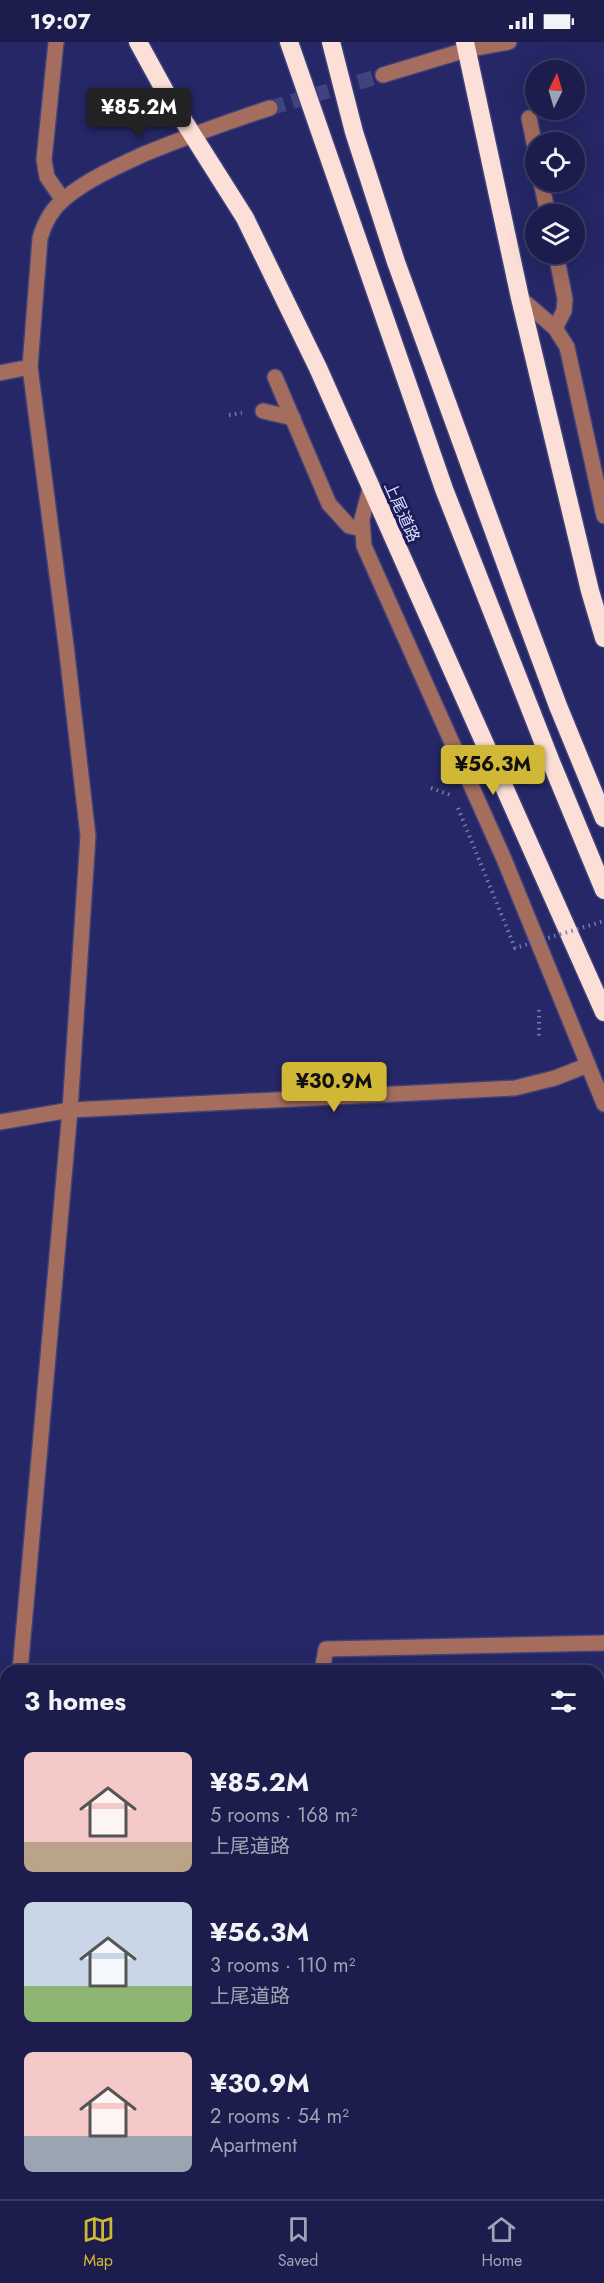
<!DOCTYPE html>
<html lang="en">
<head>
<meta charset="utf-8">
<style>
  :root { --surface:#1c1d4c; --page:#252653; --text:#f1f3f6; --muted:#a0a2b5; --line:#3a3b64; --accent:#d1b736 }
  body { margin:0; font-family:Jost,"Noto Sans JP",sans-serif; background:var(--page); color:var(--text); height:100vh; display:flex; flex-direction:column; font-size:22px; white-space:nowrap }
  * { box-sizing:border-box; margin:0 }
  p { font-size:20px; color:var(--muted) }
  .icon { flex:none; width:33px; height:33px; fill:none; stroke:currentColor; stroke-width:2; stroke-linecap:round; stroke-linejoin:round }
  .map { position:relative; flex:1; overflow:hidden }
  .drawer { position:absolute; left:0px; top:1623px; width:604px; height:534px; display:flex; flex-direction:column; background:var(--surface); border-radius:18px 18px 0 0; box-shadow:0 6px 24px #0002,0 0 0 2px var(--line) }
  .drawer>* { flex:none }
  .needle { width:39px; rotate:5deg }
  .controls { position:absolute; left:525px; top:18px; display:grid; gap:12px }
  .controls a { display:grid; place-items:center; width:60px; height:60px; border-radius:50%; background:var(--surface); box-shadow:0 6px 24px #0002,0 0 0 2px var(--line); font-size:30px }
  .price { position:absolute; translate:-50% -51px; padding:0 14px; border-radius:6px; background:var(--accent); color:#111; font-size:20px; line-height:39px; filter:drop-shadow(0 2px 3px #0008) }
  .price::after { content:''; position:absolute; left:50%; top:36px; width:18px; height:14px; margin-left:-9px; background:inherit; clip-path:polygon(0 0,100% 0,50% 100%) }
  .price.current { background:#222; color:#fff }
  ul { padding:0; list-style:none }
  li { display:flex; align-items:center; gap:18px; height:150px; padding:0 24px }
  li span { display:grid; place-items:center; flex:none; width:168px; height:120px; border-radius:9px; color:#555 }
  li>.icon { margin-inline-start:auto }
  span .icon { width:72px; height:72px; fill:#fffc; stroke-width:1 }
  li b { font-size:26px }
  h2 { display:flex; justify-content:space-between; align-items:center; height:72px; padding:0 24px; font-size:26px }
  .status { display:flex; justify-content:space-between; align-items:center; height:42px; padding:0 30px; background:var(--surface); direction:ltr }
  .status svg { height:16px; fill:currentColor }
  .menu { display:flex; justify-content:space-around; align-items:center; height:84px; border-top:2px solid var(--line); background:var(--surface); font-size:16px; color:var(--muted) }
  .menu a { display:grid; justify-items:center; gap:3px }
  .menu .current { color:var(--accent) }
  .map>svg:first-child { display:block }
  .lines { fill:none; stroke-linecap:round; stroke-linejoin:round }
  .minor-tunnel { stroke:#40437d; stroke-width:15; stroke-dasharray:15 8; stroke-linecap:butt }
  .minor-casing { stroke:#3e417b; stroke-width:18 }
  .highway-casing { stroke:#3e417b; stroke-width:21 }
  .path { stroke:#787cac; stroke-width:4; stroke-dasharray:1.5 4.5; stroke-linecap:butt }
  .minor { stroke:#a46d5d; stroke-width:15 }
  .highway { stroke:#fce0d7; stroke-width:18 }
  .path-bridge { stroke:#787cac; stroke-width:4; stroke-dasharray:1.5 4.5; stroke-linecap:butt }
  .labels { text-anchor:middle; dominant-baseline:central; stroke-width:6; stroke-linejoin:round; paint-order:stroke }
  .street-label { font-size:16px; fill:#d9dffe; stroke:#1d1c5a }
</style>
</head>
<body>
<div class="status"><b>19:07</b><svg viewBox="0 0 49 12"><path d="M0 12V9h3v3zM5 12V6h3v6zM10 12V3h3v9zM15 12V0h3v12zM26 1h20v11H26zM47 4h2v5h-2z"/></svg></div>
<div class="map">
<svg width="604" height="2157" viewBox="0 0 604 2157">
  <rect width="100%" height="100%" fill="#252766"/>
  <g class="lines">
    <path class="minor-tunnel" d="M270,66L383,33"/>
    <defs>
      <g id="minor">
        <path d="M56,0L44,118L47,135L63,158"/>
        <path d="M383,33L466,8L509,0"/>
        <path d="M529,76L536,110"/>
        <path d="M541,140L548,172"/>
        <path d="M520,256L555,286L567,305L604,474"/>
        <path d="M555,286L564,269L565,257L556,212"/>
        <path d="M0,331L30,325"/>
        <path d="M275,335L329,462L349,484L362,487"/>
        <path d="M263,369L293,376"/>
        <path d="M370,447L362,477L364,504L504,817L604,1062"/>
        <path d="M0,1080L70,1068L515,1046L555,1036L588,1023"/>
        <path d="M20,1629L70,1068L88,794L66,603L30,325L40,196C44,182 52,167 64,157C88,137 116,125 144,112C186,95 227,80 270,66"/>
        <path d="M322,1629L326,1607L604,1601"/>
        <path d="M0,1671L6,1674"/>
        <path d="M598,1979L604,1985"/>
        <path d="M0,1997L6,1998"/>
        <path d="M598,2043L604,2041"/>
        <path d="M286,2157L301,2151"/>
        <path d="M587,2157V2151"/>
      </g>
      <g id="highway">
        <path d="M138,0L166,51L245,176L318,326L604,970"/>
        <path d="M289,0L444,447L551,720L604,848"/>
        <path d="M331,0L354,90L396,220L522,567L558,664L604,776"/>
        <path d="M465,0L520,256L590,549L604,596"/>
      </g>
    </defs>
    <use href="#minor" class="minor-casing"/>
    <use href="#highway" class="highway-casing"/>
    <g class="path">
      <path d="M229,373L242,371"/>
      <path d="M431,746L450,753"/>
      <path d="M539,968V998"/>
    </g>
    <use href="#minor" class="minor"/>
    <use href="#highway" class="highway"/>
    <path class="path-bridge" d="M458,766L515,906L604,879"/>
  </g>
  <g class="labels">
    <g class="street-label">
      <text transform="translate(402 470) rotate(66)">上尾道路</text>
    </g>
  </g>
</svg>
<div class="controls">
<a><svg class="needle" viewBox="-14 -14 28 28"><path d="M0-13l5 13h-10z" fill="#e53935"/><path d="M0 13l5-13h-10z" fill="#a0a2b5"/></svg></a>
<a><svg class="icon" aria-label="locate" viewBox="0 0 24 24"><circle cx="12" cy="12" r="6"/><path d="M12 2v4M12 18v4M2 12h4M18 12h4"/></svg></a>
<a><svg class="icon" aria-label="layers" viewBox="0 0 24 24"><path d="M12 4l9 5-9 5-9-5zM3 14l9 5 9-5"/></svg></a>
</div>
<b class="price current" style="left:139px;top:97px">¥85.2M</b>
<b class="price" style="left:493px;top:754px">¥56.3M</b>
<b class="price" style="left:334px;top:1071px">¥30.9M</b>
<section class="drawer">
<h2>3 homes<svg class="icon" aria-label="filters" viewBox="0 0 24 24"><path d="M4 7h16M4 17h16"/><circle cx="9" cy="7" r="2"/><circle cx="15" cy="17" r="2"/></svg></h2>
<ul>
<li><span style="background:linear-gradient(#f6c9c9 75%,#b9a48a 0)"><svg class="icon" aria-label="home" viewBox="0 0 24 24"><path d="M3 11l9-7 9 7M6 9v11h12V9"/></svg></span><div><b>¥85.2M</b><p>5 rooms · 168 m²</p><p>上尾道路</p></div></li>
<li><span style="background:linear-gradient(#c9d6e8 70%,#8fb573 0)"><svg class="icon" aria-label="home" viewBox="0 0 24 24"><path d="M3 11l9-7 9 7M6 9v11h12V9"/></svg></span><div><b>¥56.3M</b><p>3 rooms · 110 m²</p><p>上尾道路</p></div></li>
<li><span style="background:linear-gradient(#f6c9c9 70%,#9aa5b1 0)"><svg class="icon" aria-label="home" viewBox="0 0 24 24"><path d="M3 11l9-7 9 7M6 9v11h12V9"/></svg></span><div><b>¥30.9M</b><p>2 rooms · 54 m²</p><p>Apartment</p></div></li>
</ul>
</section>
</div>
<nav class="menu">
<a class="current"><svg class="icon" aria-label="map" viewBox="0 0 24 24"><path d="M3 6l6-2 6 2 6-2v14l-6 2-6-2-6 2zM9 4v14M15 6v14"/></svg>Map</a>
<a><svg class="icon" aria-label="saved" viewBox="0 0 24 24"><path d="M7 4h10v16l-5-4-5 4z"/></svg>Saved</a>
<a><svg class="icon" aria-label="home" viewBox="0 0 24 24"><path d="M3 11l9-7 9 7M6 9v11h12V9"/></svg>Home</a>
</nav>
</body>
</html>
